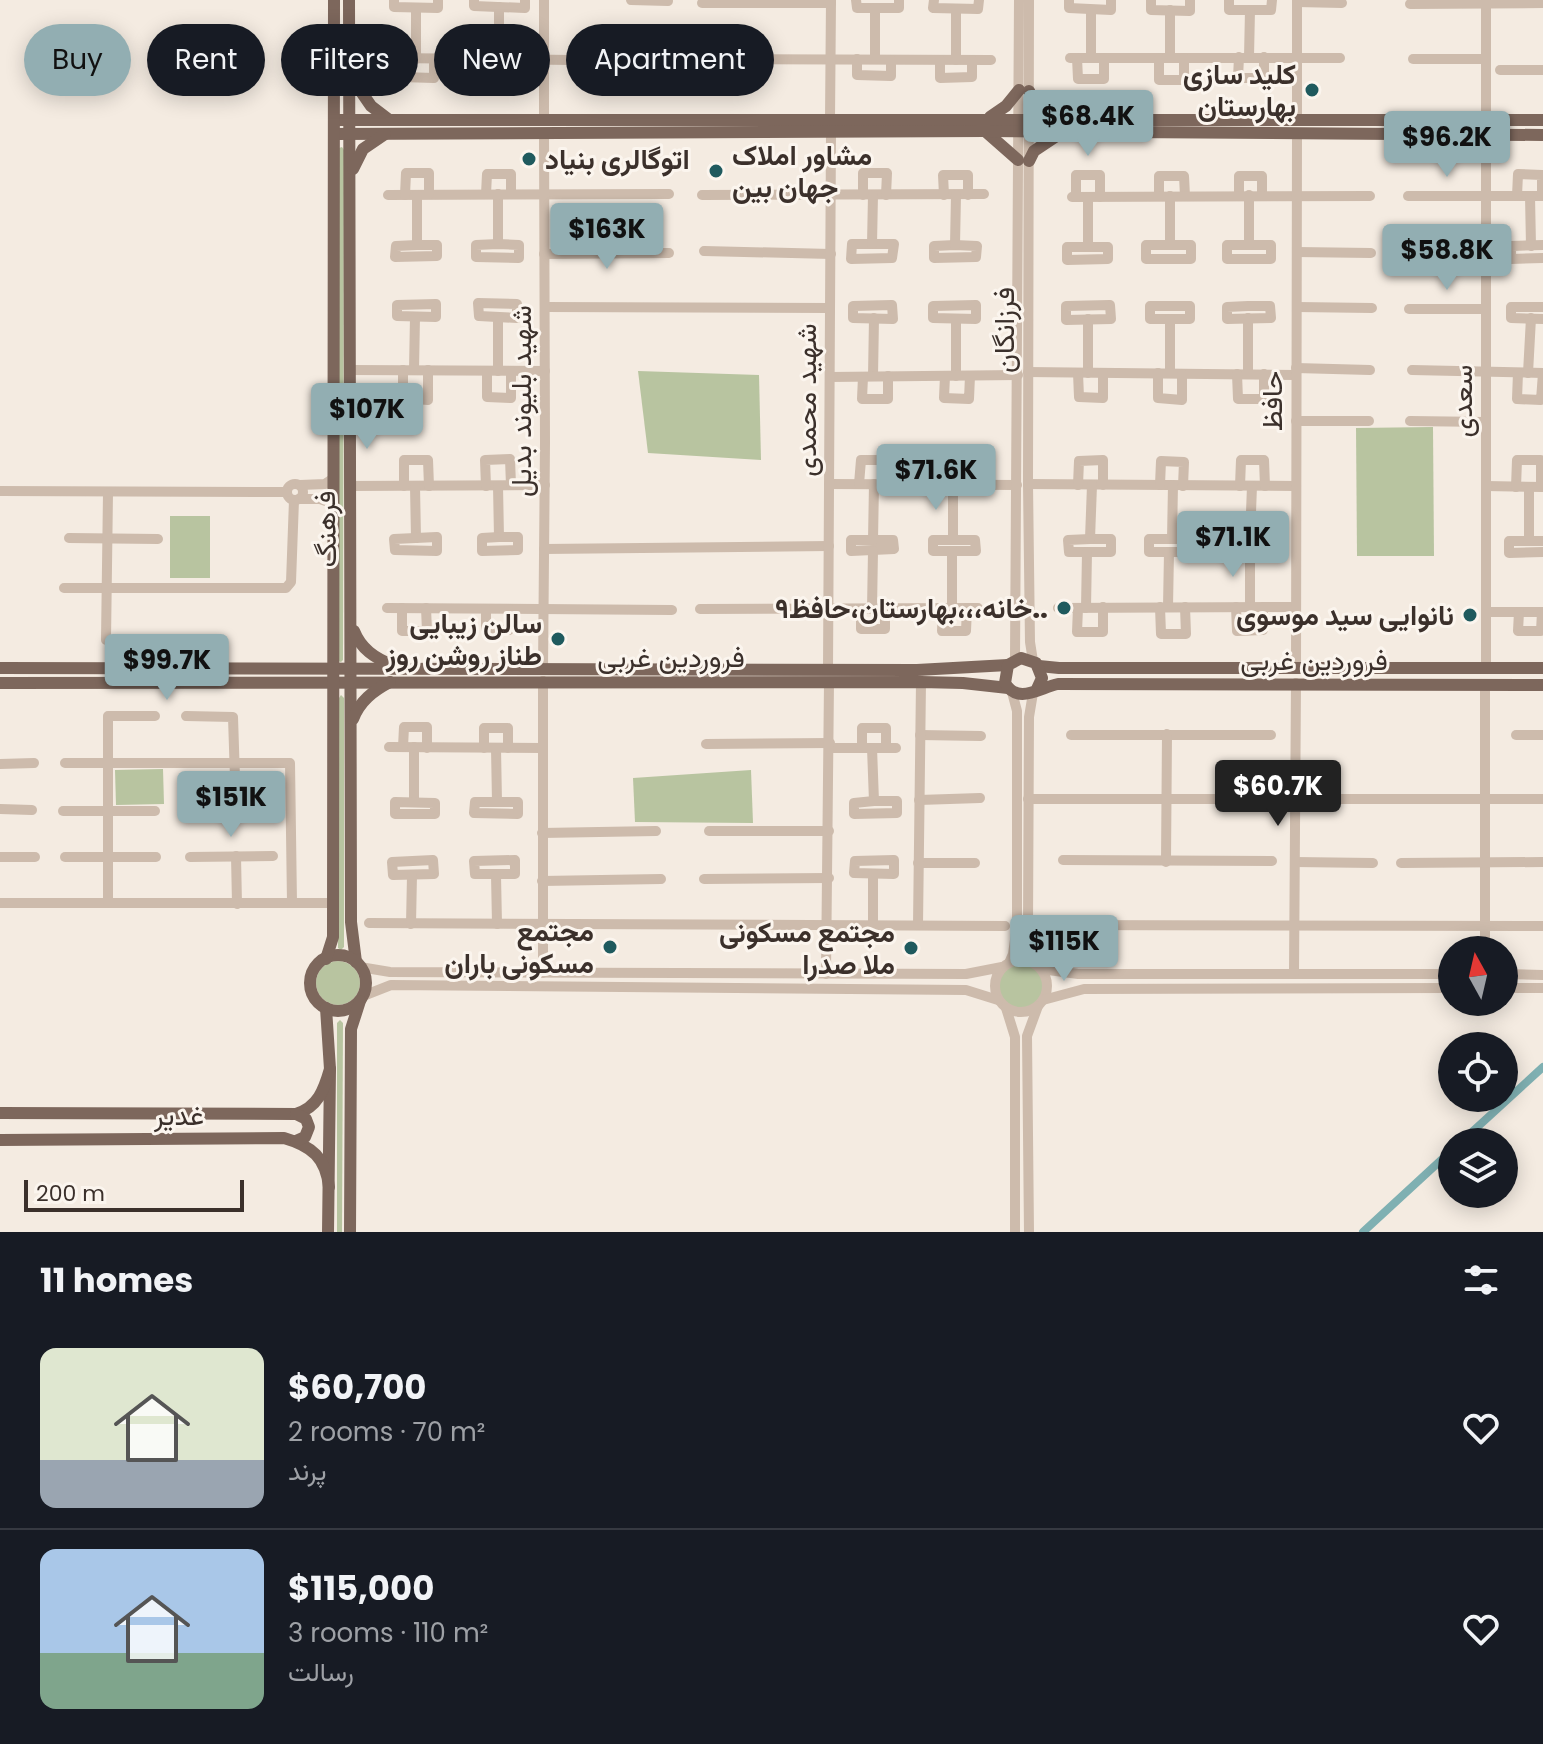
<!DOCTYPE html>
<html lang="en">
<head>
<meta charset="utf-8">
<style>
  :root { --surface:#171b24; --page:#242831; --text:#f1f3f6; --muted:#9ea1a6; --line:#363941; --accent:#92aeb2 }
  body { margin:0; font-family:Poppins,Vazirmatn,sans-serif; background:var(--page); color:var(--text); height:100vh; display:flex; flex-direction:column; font-size:30px; white-space:nowrap }
  * { box-sizing:border-box; margin:0 }
  p { font-size:26px; color:var(--muted) }
  .icon { flex:none; width:44px; height:44px; fill:none; stroke:currentColor; stroke-width:2; stroke-linecap:round; stroke-linejoin:round }
  .map { position:relative; height:1232px; overflow:hidden }
  .drawer { display:flex; flex-direction:column; background:var(--surface); flex:1 }
  .drawer>* { flex:none }
  .hud { position:absolute; left:24px; top:24px; width:800px; height:72px; display:flex; gap:16px }
  .needle { width:52px; rotate:352deg }
  .tools { position:absolute; left:1438px; top:936px; display:grid; gap:16px }
  .tools a { display:grid; place-items:center; width:80px; height:80px; border-radius:50%; background:var(--surface); box-shadow:0 4px 20px #0003; font-size:40px }
  .scale { position:absolute; left:24px; bottom:20px; width:220px; box-sizing:border-box; padding-left:8px; border:4px solid #3b302b; border-top:0; font-size:22px; line-height:28px; white-space:nowrap; color:#3b302b; -webkit-text-stroke:6px #fbf5ee; paint-order:stroke }
  .price { position:absolute; translate:-50% -68px; padding:0 18px; border-radius:8px; background:var(--accent); color:#111; font-size:26px; line-height:52px; filter:drop-shadow(0 2px 4px #0008) }
  .price::after { content:''; position:absolute; left:50%; top:48px; width:24px; height:18px; margin-left:-12px; background:inherit; clip-path:polygon(0 0,100% 0,50% 100%) }
  .price.on { background:#222; color:#fff }
  ul { padding:0; list-style:none }
  li { display:flex; align-items:center; gap:24px; height:200px; padding:0 40px }
  li+li { border-top:2px solid var(--line) }
  li span { display:grid; place-items:center; flex:none; width:224px; height:160px; border-radius:16px; color:#555 }
  li>.icon { margin-inline-start:auto }
  span .icon { width:96px; height:96px; fill:#fffc; stroke-width:1 }
  li b { font-size:34px }
  h2 { display:flex; justify-content:space-between; align-items:center; height:96px; padding:0 40px; font-size:34px }
  .pill { padding:0 28px; border-radius:36px; background:var(--surface); box-shadow:0 4px 20px #0003; font-size:28px; line-height:72px }
  .pill.on { background:var(--accent); color:#111 }
  .map>svg:first-child { display:block }
  .green { fill:#b8c4a0 }
  .lines { fill:none; stroke-linecap:round; stroke-linejoin:round }
  .canal { stroke:#7fb0b2; stroke-width:8 }
  .minor { stroke:#cdbbac; stroke-width:10 }
  .major { stroke:#7d675c; stroke-width:12 }
  .poi-dot { fill:#1f5a5e; stroke:#fbf5ee; stroke-width:3 }
  .labels { text-anchor:middle; dominant-baseline:central; stroke-width:6; stroke-linejoin:round; paint-order:stroke }
  .poi-label { font-size:28px; font-weight:bold; fill:#3b302b; stroke:#fbf5ee; text-anchor:end }
  .street-label { font-size:28px; fill:#3b302b; stroke:#fbf5ee }
</style>
</head>
<body>
<div class="map">
<svg width="1543" height="1232" viewBox="0 0 1543 1232">
  <rect width="100%" height="100%" fill="#f4ebe1"/>
  <g class="green">
    <path d="M342,147L344,150L343,660L341,662L338,661L339,148Z"/>
    <path d="M638,371L759,375L761,460L648,453Z"/>
    <path d="M1433,427L1434,556H1357L1356,428Z"/>
    <rect x="170" y="516" width="40" height="62"/>
    <path d="M341,695L344,698V947L341,950L338,948L339,698Z"/>
    <path d="M163,769L164,804L116,805L115,770Z"/>
    <path d="M751,770L753,823L635,822L633,778Z"/>
    <circle cx="338" cy="983" r="22"/>
    <circle cx="1021" cy="986" r="22"/>
    <path d="M340,1020L343,1023L342,1232H337V1023Z"/>
  </g>
  <g class="lines">
    <g class="canal">
      <path d="M1461,1142L1543,1067"/>
      <path d="M1363,1232L1452,1150"/>
    </g>
    <g class="minor">
      <path d="M394,0V7L438,8V0"/>
      <path d="M474,0V6L525,8V0"/>
      <path d="M544,0V118"/>
      <path d="M631,0L668,1"/>
      <path d="M856,0L857,8H899V0"/>
      <path d="M934,0L933,8L978,9L979,0"/>
      <path d="M1029,0L1028,484L1030,642L1033,661"/>
      <path d="M1069,0V8L1111,10V0"/>
      <path d="M1151,0V10L1190,11V0"/>
      <path d="M1229,0V10H1271L1272,0"/>
      <path d="M1297,2L1342,3"/>
      <path d="M702,3H831"/>
      <path d="M1410,4L1543,3"/>
      <path d="M499,7V59"/>
      <path d="M1091,10V58"/>
      <path d="M1239,57L1238,78H1264V57"/>
      <path d="M1249,57L1250,10"/>
      <path d="M392,58L659,61"/>
      <path d="M401,58V77L434,78V59"/>
      <path d="M1070,58H1340"/>
      <path d="M1077,58L1078,79H1104V58"/>
      <path d="M1159,58V80H1184V58"/>
      <path d="M1170,58V10"/>
      <path d="M416,59V9"/>
      <path d="M484,59V75H516V59"/>
      <path d="M714,59L991,60"/>
      <path d="M857,59V75L891,76V60"/>
      <path d="M875,59V8"/>
      <path d="M1413,59H1486"/>
      <path d="M940,60V78L972,77V60"/>
      <path d="M956,60V9"/>
      <path d="M1500,70H1543"/>
      <path d="M830,119L831,0"/>
      <path d="M1297,119V0"/>
      <path d="M1486,119V0"/>
      <path d="M486,194L487,174H511V193"/>
      <path d="M498,194V244"/>
      <path d="M388,195L669,194"/>
      <path d="M405,195L406,173H429V194"/>
      <path d="M417,195V245"/>
      <path d="M702,195L984,194"/>
      <path d="M863,195V173H887L886,195"/>
      <path d="M944,195L943,175H968V195"/>
      <path d="M1239,195V176H1262V195"/>
      <path d="M1159,196V176H1184L1185,196"/>
      <path d="M1170,196V245"/>
      <path d="M1408,196H1543"/>
      <path d="M1517,196L1518,174L1542,175V196"/>
      <path d="M1530,196L1531,246"/>
      <path d="M1072,197L1370,196"/>
      <path d="M1076,197V175H1100V197"/>
      <path d="M498,244L519,245V258L476,257V245Z"/>
      <path d="M852,244H894L892,258L851,259Z"/>
      <path d="M872,244L873,195"/>
      <path d="M417,245H437V256L395,257L396,246Z"/>
      <path d="M955,245L977,246L976,257L934,258V246Z"/>
      <path d="M955,245L956,195"/>
      <rect x="1146" y="245" width="45" height="14"/>
      <rect x="1227" y="245" width="44" height="14"/>
      <path d="M1249,245V195"/>
      <path d="M1543,245L1511,246V259L1543,258"/>
      <path d="M1067,247H1108V259L1067,260Z"/>
      <path d="M1088,247V197"/>
      <path d="M704,251L831,254"/>
      <path d="M1297,252L1371,253"/>
      <path d="M544,254L669,253"/>
      <path d="M1409,255H1486"/>
      <path d="M478,303L517,304V318L479,316Z"/>
      <path d="M436,304V317L397,316V305Z"/>
      <path d="M892,305L893,319L853,318V306Z"/>
      <path d="M976,305V319L933,318V306Z"/>
      <path d="M1110,305L1111,319L1066,320V306Z"/>
      <rect x="1150" y="306" width="40" height="13"/>
      <path d="M1248,306H1270L1271,318L1227,319V307Z"/>
      <path d="M545,307L830,308"/>
      <path d="M1297,307L1372,308"/>
      <path d="M1543,307H1511V318L1543,319"/>
      <path d="M1409,309H1486"/>
      <path d="M1248,318V374"/>
      <path d="M1088,319V373"/>
      <path d="M1170,319V373"/>
      <path d="M1296,368L1370,370"/>
      <path d="M350,370L545,371"/>
      <path d="M403,370V398L428,400V370"/>
      <path d="M414,370L415,317"/>
      <path d="M1412,370L1543,373"/>
      <path d="M487,371V397L511,398V371"/>
      <path d="M498,371V318"/>
      <path d="M1028,372L1296,375"/>
      <path d="M1078,373L1079,397L1103,398V373"/>
      <path d="M1158,373V398L1182,400V374"/>
      <path d="M1518,373L1517,399L1541,400L1543,373"/>
      <path d="M1528,373L1531,318"/>
      <path d="M1237,374L1238,399H1264V374"/>
      <path d="M873,376L874,318"/>
      <path d="M945,376L944,398L969,399L970,376"/>
      <path d="M956,376V319"/>
      <path d="M830,377L1018,375"/>
      <path d="M863,377L862,399H888V376"/>
      <path d="M1296,421H1369"/>
      <path d="M1410,421L1486,422"/>
      <circle cx="295" cy="492" r="8"/>
      <path d="M829,484L1017,485"/>
      <path d="M859,484L861,460H887L885,484"/>
      <path d="M953,484V540"/>
      <path d="M1028,484L1296,486"/>
      <path d="M300,485L325,484L334,478"/>
      <path d="M943,485V460H970V485"/>
      <path d="M1078,485L1079,461L1103,460V485"/>
      <path d="M1160,485L1161,461L1184,462L1183,486"/>
      <path d="M349,486L545,485"/>
      <path d="M404,486V460H428L429,486"/>
      <path d="M415,486L416,538"/>
      <path d="M486,486L485,460L510,459L511,485"/>
      <path d="M498,486L499,537"/>
      <path d="M1240,486L1241,460H1264L1265,486"/>
      <path d="M1486,486L1543,487"/>
      <path d="M1516,487L1517,460H1541V487"/>
      <path d="M0,491L287,492"/>
      <path d="M299,499H320L334,504"/>
      <path d="M437,537V551L395,550L394,539Z"/>
      <path d="M499,537H518V550L482,551V538Z"/>
      <path d="M69,538L158,539"/>
      <path d="M1271,538V551L1228,553V540Z"/>
      <path d="M1090,539H1111V552H1069L1068,540Z"/>
      <path d="M1090,539L1092,485"/>
      <rect x="1149" y="539" width="45" height="13"/>
      <path d="M1172,539L1173,485"/>
      <path d="M1250,539L1252,486"/>
      <path d="M851,540H893L894,549L851,551Z"/>
      <path d="M873,540L874,484"/>
      <path d="M933,540H975L976,551H933Z"/>
      <path d="M1529,541V487"/>
      <path d="M1543,541H1509V553L1543,552"/>
      <path d="M544,549L829,546"/>
      <path d="M64,588H286L291,582L294,500"/>
      <path d="M1160,607L1161,634H1186L1185,607"/>
      <path d="M1168,607L1169,552"/>
      <path d="M1236,607L1237,631L1263,630V607"/>
      <path d="M1250,607V552"/>
      <path d="M387,608L672,610"/>
      <path d="M402,608V631H427L426,608"/>
      <path d="M943,608L942,631H966L967,608"/>
      <path d="M952,608V551"/>
      <path d="M1058,608L1296,607"/>
      <path d="M1078,608L1077,632H1103V607"/>
      <path d="M1086,608L1087,552"/>
      <path d="M486,609V629L509,630V609"/>
      <path d="M700,609L978,608"/>
      <path d="M861,609V629H885V609"/>
      <path d="M872,609L873,551"/>
      <path d="M1486,612H1543"/>
      <path d="M1519,612L1518,631H1541L1542,612"/>
      <path d="M106,640L108,493"/>
      <path d="M1015,659L1019,0"/>
      <path d="M1486,667V135"/>
      <path d="M1296,668L1297,133"/>
      <path d="M828,669L831,132"/>
      <path d="M543,670L545,443L544,133"/>
      <path d="M1485,685V950"/>
      <path d="M1033,693L1029,717L1028,925L1034,964"/>
      <path d="M186,716L233,717L236,809H188L271,810"/>
      <path d="M920,735L981,736"/>
      <path d="M1071,735H1271"/>
      <path d="M1516,735H1543"/>
      <path d="M706,744L830,743"/>
      <path d="M389,747L542,748"/>
      <path d="M403,747L404,727H427V748"/>
      <path d="M414,747V802"/>
      <path d="M484,748V728H508V748"/>
      <path d="M496,748L497,802"/>
      <path d="M830,748H896"/>
      <path d="M862,748V728H886V748"/>
      <path d="M872,748L874,801"/>
      <path d="M65,763H290L292,903"/>
      <path d="M0,764L34,763"/>
      <path d="M1028,799H1543"/>
      <path d="M919,800L980,798"/>
      <path d="M874,801H897V813L854,814V803Z"/>
      <path d="M395,802L435,803V814H395Z"/>
      <path d="M475,802H518V814L474,813Z"/>
      <path d="M0,809L32,810"/>
      <path d="M63,811H155"/>
      <path d="M709,831H829"/>
      <path d="M542,833L656,831"/>
      <path d="M236,856L237,904"/>
      <path d="M0,857H35"/>
      <path d="M65,857H156"/>
      <path d="M190,857L273,856"/>
      <path d="M433,860L434,874L393,875L392,862Z"/>
      <path d="M515,860V874H475L474,861Z"/>
      <path d="M894,860V874L854,873L855,861Z"/>
      <path d="M1063,860L1272,861"/>
      <path d="M1166,862L1167,734"/>
      <path d="M1295,862L1373,863"/>
      <path d="M918,863H975"/>
      <path d="M1401,863L1543,862"/>
      <path d="M496,875L497,924"/>
      <path d="M704,879L829,878"/>
      <path d="M542,881L661,879"/>
      <path d="M0,903H333"/>
      <path d="M108,903V716H155"/>
      <path d="M369,923L1005,926"/>
      <path d="M411,924L412,875"/>
      <path d="M873,925V874"/>
      <path d="M918,925L921,682"/>
      <path d="M1043,925L1543,926"/>
      <circle cx="1021" cy="986" r="26"/>
      <path d="M1009,963L1013,954L1017,926V711L1012,692"/>
      <path d="M360,967L390,972L966,974L1002,967"/>
      <path d="M1041,969L1078,974H1452"/>
      <path d="M543,973V681"/>
      <path d="M826,974L829,682"/>
      <path d="M1294,974L1296,683"/>
      <path d="M1504,974L1543,975"/>
      <path d="M1504,988H1543"/>
      <path d="M363,996L391,985L966,990L998,1000"/>
      <path d="M1043,1000L1084,989L1452,988"/>
      <path d="M1006,1008L1015,1037V1232"/>
      <path d="M1029,1232L1027,1036L1038,1006"/>
    </g>
    <g class="major">
      <path d="M349,0L351,922L356,962"/>
      <path d="M351,77L371,106L388,119"/>
      <path d="M1029,91L1034,102L1056,119"/>
      <path d="M990,117L1006,106L1019,90"/>
      <path d="M334,120H1543"/>
      <path d="M985,131L1018,160"/>
      <path d="M334,134L985,131L1543,135"/>
      <path d="M1029,161L1034,151L1058,135"/>
      <path d="M353,169L363,149L385,134"/>
      <path d="M354,631C361,649 375,658 392,665"/>
      <path d="M1039,666L1059,668H1543"/>
      <path d="M0,668L917,670L1008,665"/>
      <path d="M0,683L921,682L963,683L1008,688"/>
      <path d="M1037,689L1042,678L1036,663L1021,658L1008,665L1005,683C1018,705 1039,688 1058,684L1543,685"/>
      <path d="M353,719C360,701 373,691 390,682"/>
      <circle cx="338" cy="983" r="28"/>
      <path d="M326,959L333,937L334,0"/>
      <path d="M326,1008L330,1069L328,1232"/>
      <path d="M0,1113L296,1114C318,1107 324,1090 330,1069"/>
      <path d="M0,1140L284,1138C312,1146 326,1158 329,1187"/>
      <path d="M296,1141L305,1137L309,1127L306,1119L296,1114"/>
      <path d="M350,1232L351,1029L360,1001"/>
    </g>
  </g>
  <g class="poi-dot">
    <circle cx="1312" cy="90" r="8"/>
    <circle cx="529" cy="159" r="8"/>
    <circle cx="716" cy="171" r="8"/>
    <circle cx="1064" cy="608" r="8"/>
    <circle cx="1470" cy="615" r="8"/>
    <circle cx="558" cy="639" r="8"/>
    <circle cx="610" cy="947" r="8"/>
    <circle cx="911" cy="948" r="8"/>
  </g>
  <g class="labels">
    <g class="poi-label">
      <text x="1296" y="74">کلید سازی<tspan x="1296" dy="32">بهارستان</tspan></text>
      <text x="732" y="155" text-anchor="start">مشاور املاک<tspan x="732" dy="32">جهان بین</tspan></text>
      <text x="545" y="159" text-anchor="start">اتوگالری بنیاد</text>
      <text x="1048" y="608">خانه،،،بهارستان،حافظ۹..</text>
      <text x="1454" y="615">نانوایی سید موسوی</text>
      <text x="542" y="623">سالن زیبایی<tspan x="542" dy="32">طناز روشن روز</tspan></text>
      <text x="594" y="931">مجتمع<tspan x="594" dy="32">مسکونی باران</tspan></text>
      <text x="895" y="932">مجتمع مسکونی<tspan x="895" dy="32">ملا صدرا</tspan></text>
    </g>
    <g class="street-label">
      <text transform="translate(1004 330) rotate(-90)">فرزانگان</text>
      <text transform="translate(806 400) rotate(-90)">شهید محمدی</text>
      <text transform="translate(521 401) rotate(-90)">شهید بلیوند بدیل</text>
      <text transform="translate(1272 401) rotate(-90)">حافظ</text>
      <text transform="translate(1462 401) rotate(-90)">سعدی</text>
      <text transform="translate(326 529) rotate(-91)">فرهنگ</text>
      <text x="671" y="657">فروردین غربی</text>
      <text x="1314" y="660">فروردین غربی</text>
      <text x="179" y="1115">غدیر</text>
    </g>
  </g>
</svg>
<div class="tools">
<a><svg class="needle" viewBox="-14 -14 28 28"><path d="M0-13l5 13h-10z" fill="#e53935"/><path d="M0 13l5-13h-10z" fill="#9ea1a6"/></svg></a>
<a><svg class="icon" aria-label="locate" viewBox="0 0 24 24"><circle cx="12" cy="12" r="6"/><path d="M12 2v4M12 18v4M2 12h4M18 12h4"/></svg></a>
<a><svg class="icon" aria-label="layers" viewBox="0 0 24 24"><path d="M12 4l9 5-9 5-9-5zM3 14l9 5 9-5"/></svg></a>
</div>
<div class="scale">200 m</div>
<b class="price" style="left:1088px;top:158px">$68.4K</b>
<b class="price" style="left:1447px;top:179px">$96.2K</b>
<b class="price" style="left:607px;top:271px">$163K</b>
<b class="price" style="left:1447px;top:292px">$58.8K</b>
<b class="price" style="left:367px;top:451px">$107K</b>
<b class="price" style="left:936px;top:512px">$71.6K</b>
<b class="price" style="left:1233px;top:579px">$71.1K</b>
<b class="price" style="left:167px;top:702px">$99.7K</b>
<b class="price on" style="left:1278px;top:828px">$60.7K</b>
<b class="price" style="left:231px;top:839px">$151K</b>
<b class="price" style="left:1064px;top:983px">$115K</b>
<div class="hud">
<a class="pill on">Buy</a>
<a class="pill">Rent</a>
<a class="pill">Filters</a>
<a class="pill">New</a>
<a class="pill">Apartment</a>
</div>
</div>
<section class="drawer">
<h2>11 homes<svg class="icon" aria-label="filters" viewBox="0 0 24 24"><path d="M4 7h16M4 17h16"/><circle cx="9" cy="7" r="2"/><circle cx="15" cy="17" r="2"/></svg></h2>
<ul>
<li><span style="background:linear-gradient(#dfe7d0 70%,#9aa5b1 0)"><svg class="icon" aria-label="home" viewBox="0 0 24 24"><path d="M3 11l9-7 9 7M6 9v11h12V9"/></svg></span><div><b>$60,700</b><p>2 rooms · 70 m²</p><p>پرند</p></div><svg class="icon" aria-label="heart" viewBox="0 0 24 24"><path d="M12 20l-8-8c-3-5 5-10 8-4 3-6 11-1 8 4z"/></svg></li>
<li><span style="background:linear-gradient(#a9c7e8 65%,#7fa58c 0)"><svg class="icon" aria-label="home" viewBox="0 0 24 24"><path d="M3 11l9-7 9 7M6 9v11h12V9"/></svg></span><div><b>$115,000</b><p>3 rooms · 110 m²</p><p>رسالت</p></div><svg class="icon" aria-label="heart" viewBox="0 0 24 24"><path d="M12 20l-8-8c-3-5 5-10 8-4 3-6 11-1 8 4z"/></svg></li>
</ul>
</section>
</body>
</html>
